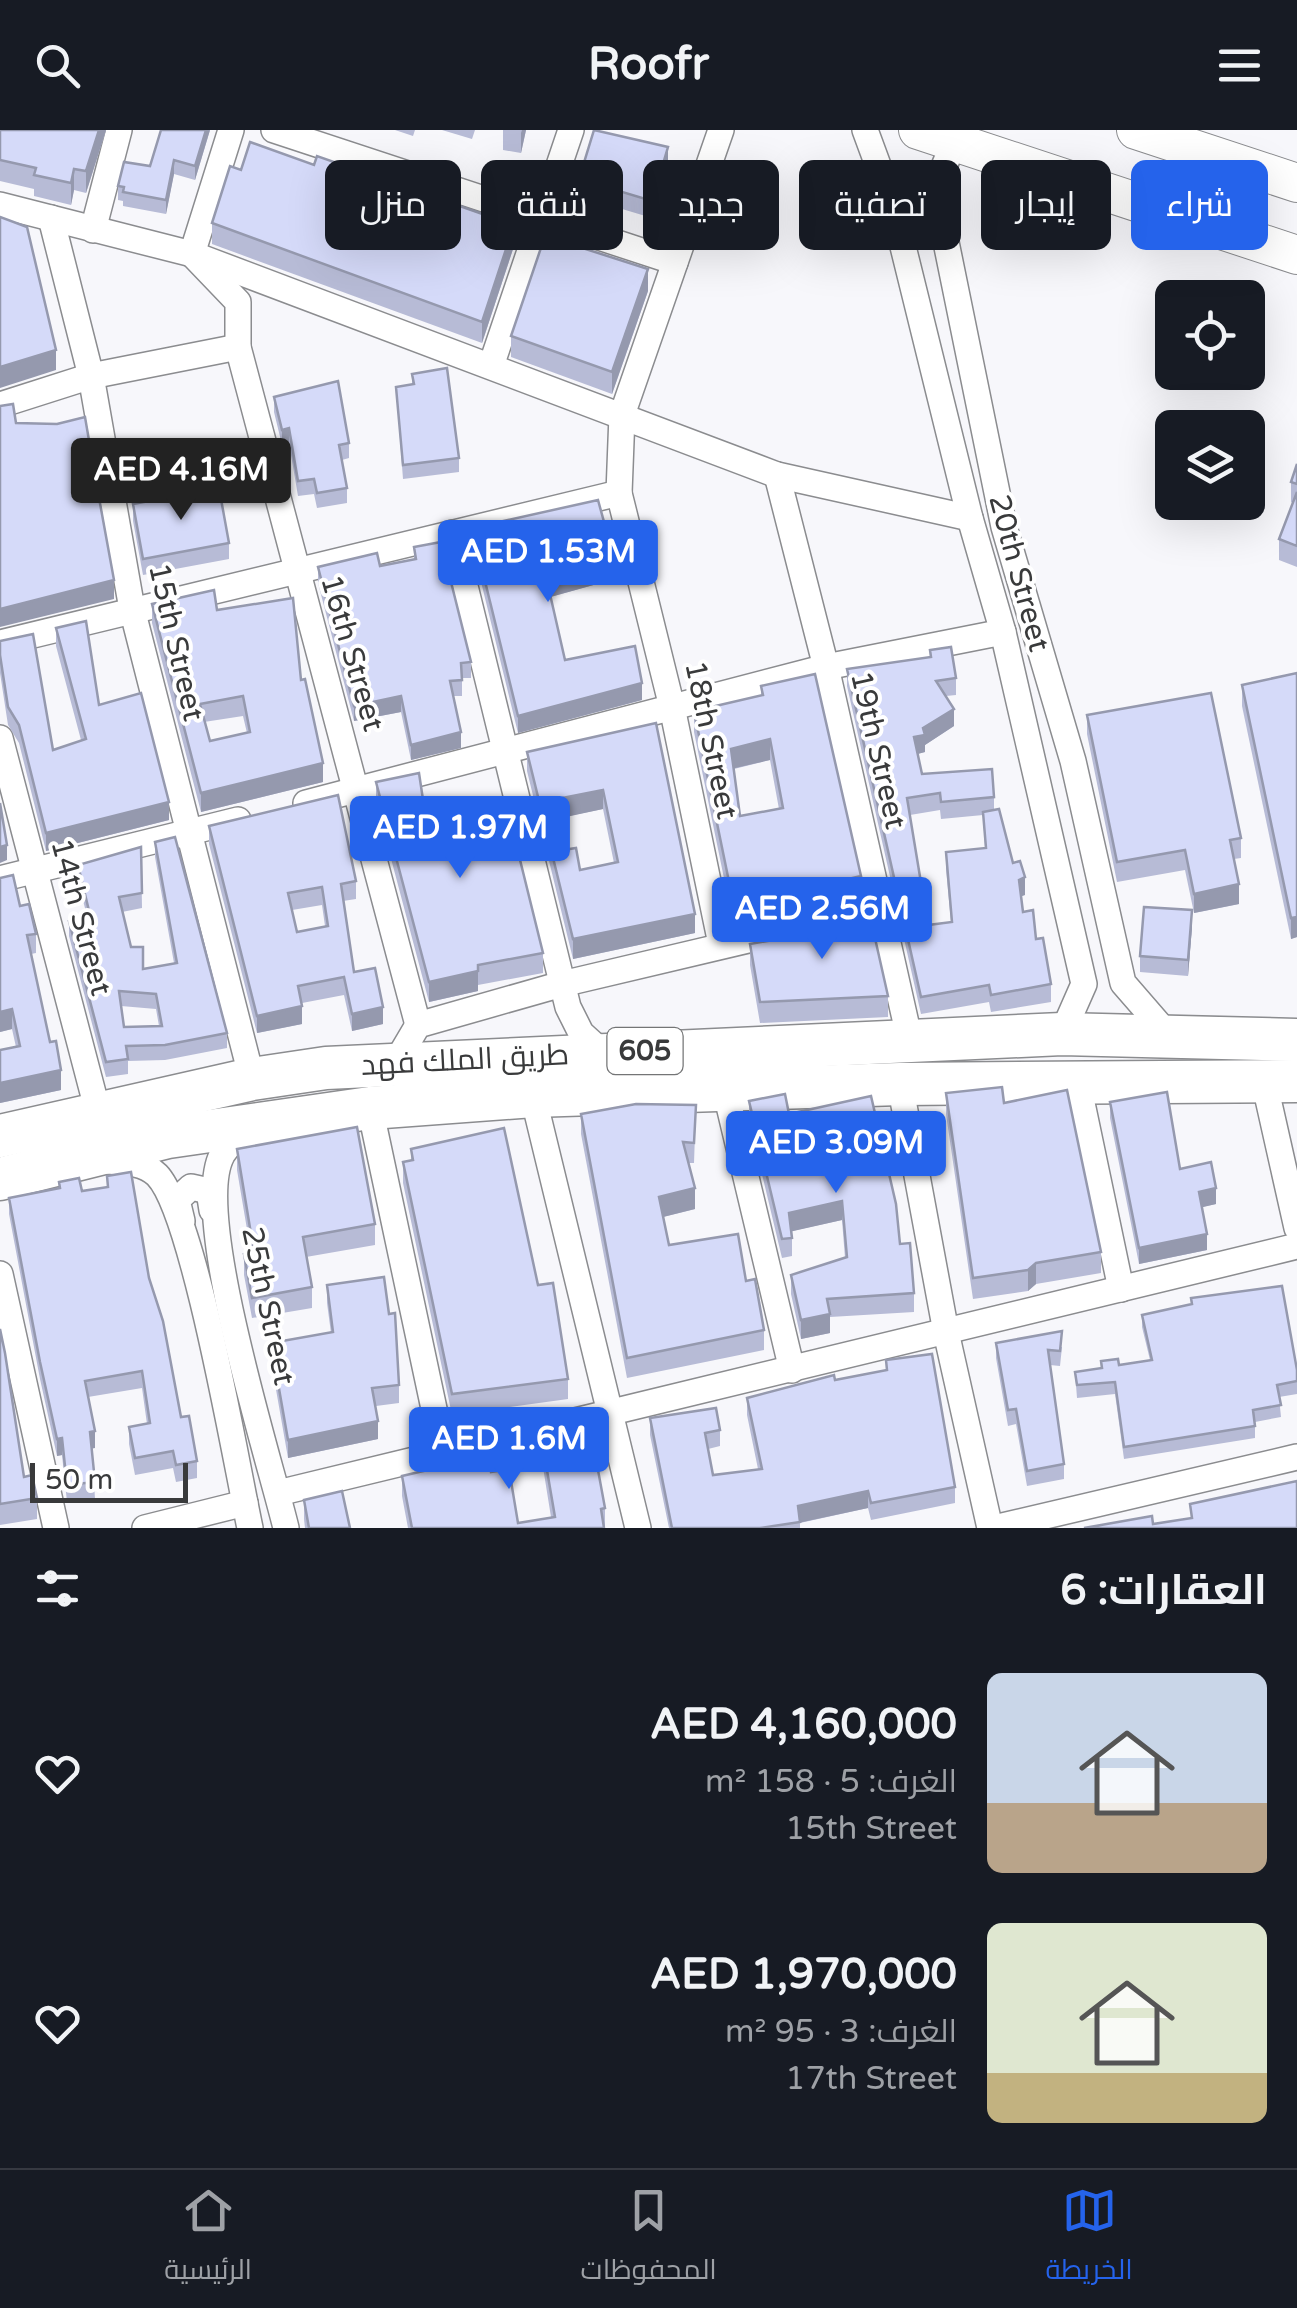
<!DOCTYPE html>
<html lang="ar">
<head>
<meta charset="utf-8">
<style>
  :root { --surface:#171b24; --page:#20242c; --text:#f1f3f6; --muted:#9ea1a6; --line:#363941; --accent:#2563eb }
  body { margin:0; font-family:"Varela Round",Cairo,sans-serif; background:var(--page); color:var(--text); direction:rtl; height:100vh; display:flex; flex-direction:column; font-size:38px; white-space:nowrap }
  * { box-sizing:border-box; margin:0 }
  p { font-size:32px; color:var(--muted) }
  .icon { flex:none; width:55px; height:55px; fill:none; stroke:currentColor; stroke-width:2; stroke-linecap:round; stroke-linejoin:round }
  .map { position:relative; height:1398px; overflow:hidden; direction:ltr }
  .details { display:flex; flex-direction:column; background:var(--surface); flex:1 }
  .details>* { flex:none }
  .top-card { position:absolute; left:30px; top:30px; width:1238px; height:90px; direction:rtl; display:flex; gap:20px }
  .controls { position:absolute; left:1155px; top:150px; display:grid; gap:20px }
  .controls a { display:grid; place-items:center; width:110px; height:110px; border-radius:15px; background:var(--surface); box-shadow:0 10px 40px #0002; font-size:50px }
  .scale { position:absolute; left:30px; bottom:25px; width:158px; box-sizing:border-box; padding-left:10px; border:5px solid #393a3b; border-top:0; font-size:28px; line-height:35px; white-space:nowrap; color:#393a3b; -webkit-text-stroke:8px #fff; paint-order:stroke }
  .price { position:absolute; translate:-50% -85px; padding:0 22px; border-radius:10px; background:var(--accent); color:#fff; font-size:32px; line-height:65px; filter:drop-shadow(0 2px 5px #0008) }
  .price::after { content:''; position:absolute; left:50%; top:60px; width:30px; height:22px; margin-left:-15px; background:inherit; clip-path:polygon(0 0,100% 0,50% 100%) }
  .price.active { background:#222; color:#fff }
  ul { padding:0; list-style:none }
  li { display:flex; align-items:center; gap:30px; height:250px; padding:0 30px }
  li span { display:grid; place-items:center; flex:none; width:280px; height:200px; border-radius:15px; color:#555 }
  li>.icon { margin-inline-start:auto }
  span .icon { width:120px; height:120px; fill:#fffc; stroke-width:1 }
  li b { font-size:42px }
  h2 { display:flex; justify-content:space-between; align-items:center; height:120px; padding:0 30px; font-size:42px }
  .tag { padding:0 35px; border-radius:15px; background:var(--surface); box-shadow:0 10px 40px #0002; font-size:35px; line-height:90px }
  .tag.active { background:var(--accent); color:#fff }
  header { display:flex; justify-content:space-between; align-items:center; height:130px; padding:0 30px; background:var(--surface); font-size:45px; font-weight:700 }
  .dock { display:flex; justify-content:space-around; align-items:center; height:140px; border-top:2px solid var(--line); background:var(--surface); font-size:28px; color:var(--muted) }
  .dock a { display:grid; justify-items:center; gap:5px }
  .dock .active { color:var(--accent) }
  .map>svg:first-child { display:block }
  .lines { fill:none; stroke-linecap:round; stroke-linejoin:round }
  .minor-casing { stroke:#8b8c8f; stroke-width:28 }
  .primary-casing { stroke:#8b8c8f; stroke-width:40 }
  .motorway-casing { stroke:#8b8c8f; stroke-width:45 }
  .minor { stroke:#fff; stroke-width:25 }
  .primary { stroke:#fff; stroke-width:38 }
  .motorway { stroke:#fff; stroke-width:42 }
  .wall { fill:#b7bbd6; fill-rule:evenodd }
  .shaded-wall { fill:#9599ae }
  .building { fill:#d5daf9; stroke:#9599ae; stroke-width:2.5; fill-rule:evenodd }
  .labels { text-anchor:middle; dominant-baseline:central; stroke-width:8; stroke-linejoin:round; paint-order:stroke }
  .shield { fill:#fff; stroke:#747576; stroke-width:2.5 }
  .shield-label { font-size:28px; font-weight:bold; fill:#393a3b }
  .street-label { font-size:30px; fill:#393a3b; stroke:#fff }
</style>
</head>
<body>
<header><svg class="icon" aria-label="menu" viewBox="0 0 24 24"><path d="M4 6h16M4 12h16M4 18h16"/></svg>Roofr<svg class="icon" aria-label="search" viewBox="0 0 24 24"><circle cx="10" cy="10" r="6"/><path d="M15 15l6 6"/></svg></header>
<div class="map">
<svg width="1297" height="1398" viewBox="0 0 1297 1398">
  <rect width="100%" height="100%" fill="#f7f7fb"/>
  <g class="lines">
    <defs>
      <g id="minor">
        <path d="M231,0L192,124L238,172V217L418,895"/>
        <path d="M274,0L675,132"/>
        <path d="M865,0L893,76L970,388L1003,502L1084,854L1062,904"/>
        <path d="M953,15L935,58L1004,397L1073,631L1123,853L1169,906"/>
        <path d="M0,75L192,124L777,345L970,388"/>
        <path d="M893,76L907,55L935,58"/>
        <path d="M51,88L91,246L132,479L252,949"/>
        <path d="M93,100L119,0"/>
        <path d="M491,236L571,0"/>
        <path d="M0,275L91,246L238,217"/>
        <path d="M777,345L826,537L910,911"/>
        <path d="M619,363L672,577L721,814"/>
        <path d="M452,403L568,877L581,903L603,923"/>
        <path d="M0,513L619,363L622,285L721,0"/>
        <path d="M0,608L98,982"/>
        <path d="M306,673L826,537L1003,502"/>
        <path d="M0,749L238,690"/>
        <path d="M395,934L418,895L562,854L854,785"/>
        <path d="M1264,951L1297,1098"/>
        <path d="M900,954L946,1202L990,1398"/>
        <path d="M1078,954L1121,1159"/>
        <path d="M725,959L792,1240"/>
        <path d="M533,966L638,1398"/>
        <path d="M370,978L443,1321"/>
        <path d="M251,1003C240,1008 228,1013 222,1025C191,1083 269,1327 286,1398"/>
        <path d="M106,1031C122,1032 144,1032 157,1045C194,1083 236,1333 250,1398"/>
        <path d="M182,1091L177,1070L191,1057L209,1061L212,1080"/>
        <path d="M0,1144L56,1398"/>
        <path d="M278,1363L1297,1116"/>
        <path d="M145,1398L245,1373"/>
        <path d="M994,1398L1297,1327"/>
      </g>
      <g id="primary">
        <path d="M918,0L1297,125"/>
        <path d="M1136,0L1297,53"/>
      </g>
      <g id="motorway">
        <path d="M0,1006L252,949L326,938L1062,904L1297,910"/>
        <path d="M0,1049L168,1007L370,978L533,966L900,954L1297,951"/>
      </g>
    </defs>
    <use href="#minor" class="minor-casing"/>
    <use href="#primary" class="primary-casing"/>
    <use href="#motorway" class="motorway-casing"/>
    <use href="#minor" class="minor"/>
    <use href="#primary" class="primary"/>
    <use href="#motorway" class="motorway"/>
  </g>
  <g class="wall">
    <path d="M0,0H106L86,63L74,60L71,75L34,66V59L0,51Z"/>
    <path d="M210,0L195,50L174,44L166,84L123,76V71L118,70V56Z"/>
    <path d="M395,0H415L413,6Z"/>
    <path d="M442,0H475L472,9Z"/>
    <path d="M503,0H526L521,23L503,20Z"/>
    <path d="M668,34L652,88L579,66V49Z"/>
    <path d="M314,35L514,116L482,213L212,114V93L241,40Z"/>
    <path d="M648,161L612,264L511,227V206Z"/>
    <path d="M412,244L459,328V342L403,349L396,257L412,254Z"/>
    <path d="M274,267L349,313V328L342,330L347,358V373L317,378L314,364L298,366L289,313L282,315L274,282Z"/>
    <path d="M1297,334V437L1279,430V409L1293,373L1291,372V352Z"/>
    <path d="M133,374L229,413V429L143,445L133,391Z"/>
    <path d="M472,398L615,449L550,467L565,530L642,570L518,603L472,415Z"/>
    <path d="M414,417L471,532V548H462V566H453L461,618L411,630L401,582L354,591L318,453V437L380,436L414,429Z"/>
    <path d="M152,474L217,480L301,550L323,652L201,682L152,493ZM243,586L247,603L210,611L204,592Z"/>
    <path d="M56,498L99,575L169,690L46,721L19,613L8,595L0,543V511L53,620L81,610L56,516Z"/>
    <path d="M930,520L956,548V565L946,566L954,596L925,615V622L917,624L922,644L994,667V680L1025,765L1021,766L1023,782L1036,809L1051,854V872L991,882L989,872L921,884L847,556V539L930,528ZM940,680L941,689L983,685L985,718L946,722V739L951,792L928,795L910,685Z"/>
    <path d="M1297,543V807L1291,809L1242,576V555Z"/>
    <path d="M761,556L861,767L734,797L694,602V581L761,565ZM770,630L779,679L740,686L734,639Z"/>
    <path d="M1087,585L1241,708V728L1234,729L1239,774L1194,783L1185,740L1117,752L1087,604Z"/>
    <path d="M656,593L695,803L573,829L527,641V622ZM603,679L614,733L580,740L557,721L554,689Z"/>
    <path d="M376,652L425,683L543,823V843L478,855V861L429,872L376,672Z"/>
    <path d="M209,696L356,751V769L343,771L354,842L383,894L352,901L344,865L302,873V894L257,903L209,714ZM322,775L325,796L297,802L292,780Z"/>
    <path d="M155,712L227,903V918L165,930L128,931V944L106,947L69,806V791L87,786L78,751V735L141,717L142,778L122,782L131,817L143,839L174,833L155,727ZM121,876L156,879L159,896L124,897Z"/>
    <path d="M20,776L36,804V823L31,824L61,960L0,973V920L16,917L12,899L0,902Z"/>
    <path d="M822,788L888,866V887L760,893L750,835V814L822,801Z"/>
    <path d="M1192,797L1188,846L1140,842V826Z"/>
    <path d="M946,963L1004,973L1101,1122V1143L1036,1154L1028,1161L973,1169L946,984Z"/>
    <path d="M749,971L789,984L900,1114L914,1163V1182L830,1187V1203L801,1209L791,1164V1145L845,1128L842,1090L792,1101V1126L782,1128L749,990Z"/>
    <path d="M1110,972L1216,1074L1202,1077L1207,1120L1139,1134L1110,988Z"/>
    <path d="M696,975L694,1033H688L695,1079L663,1087L669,1115L746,1151L764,1200V1220L627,1248L581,1004V984Z"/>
    <path d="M237,1019L375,1094V1115L306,1127L312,1157V1178L252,1188L244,1145V1124L251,1123L237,1040Z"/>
    <path d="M411,1019L568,1249V1269L452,1285L403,1053V1032L411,1030Z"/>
    <path d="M107,1046L149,1148L181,1287L197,1331V1348L176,1352L173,1338L135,1345L129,1314V1297L147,1294L142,1258L88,1267L95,1318H92L95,1369L67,1372L62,1325L57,1326L40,1249L9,1084V1068L59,1058V1052L82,1061L107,1057Z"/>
    <path d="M327,1155L399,1255V1273L376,1276L378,1309L288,1328L271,1231V1213L331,1203L327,1173Z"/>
    <path d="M1142,1185L1297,1240V1264L1279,1267L1281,1287L1255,1292V1308L1124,1329L1115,1264L1077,1268L1075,1242L1150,1230L1142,1197Z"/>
    <path d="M0,1199L24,1347L37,1368V1389L0,1395Z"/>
    <path d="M996,1213L1062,1217L1060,1236L1050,1235L1064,1334V1349L1027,1356L1016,1294L1008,1296L996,1228Z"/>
    <path d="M886,1230L955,1357V1373L871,1390L868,1378L800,1393V1398H669L650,1305V1288L720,1300V1316L708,1319L713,1345L758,1339L747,1285V1268L886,1241Z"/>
    <path d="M542,1311L605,1378V1398H408L402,1366V1346L491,1342L518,1393L551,1387L542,1331Z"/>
    <path d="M304,1370L350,1398H305L304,1389Z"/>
  </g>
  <g class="shaded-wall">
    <path d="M99,0H106L86,63V41Z"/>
    <path d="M206,0H210L195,50V36Z"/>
    <path d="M522,0H526L521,23V3Z"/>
    <path d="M668,17V34L652,88V71Z"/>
    <path d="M174,30V44L166,84V70Z"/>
    <path d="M74,39V60L71,75V53Z"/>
    <path d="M514,95V116L482,213V192Z"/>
    <path d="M648,139V161L612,264V242Z"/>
    <path d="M56,220V240L0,258V237Z"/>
    <path d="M289,298V313L282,315V300Z"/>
    <path d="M91,322V340L86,341V323Z"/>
    <path d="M615,432V449L547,468V451Z"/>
    <path d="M114,450V469L0,497V479Z"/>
    <path d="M642,553V570L518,603V586Z"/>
    <path d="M401,566V582L354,591V576Z"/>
    <path d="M954,579V596L925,615V622L914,625V607L923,598Z"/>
    <path d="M461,602V618L411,630V615Z"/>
    <path d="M770,609V630L731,639V619Z"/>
    <path d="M323,633V652L201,682V663Z"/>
    <path d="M603,660V679L552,690V670Z"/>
    <path d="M169,672V690L46,721V703Z"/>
    <path d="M7,715V730L0,733V717Z"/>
    <path d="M861,746V767L734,797V776Z"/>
    <path d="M1025,747V765L1019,767V750Z"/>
    <path d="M1239,754V774L1194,783V764Z"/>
    <path d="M1192,780V797L1188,846V830Z"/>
    <path d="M695,784V803L573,829V809Z"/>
    <path d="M1297,787V807L1291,809V788Z"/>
    <path d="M478,841V861L429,872V852Z"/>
    <path d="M302,876V894L257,903V886Z"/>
    <path d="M383,877V894L352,901V884Z"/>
    <path d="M12,879V899L0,902V882Z"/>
    <path d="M61,940V960L0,973V953Z"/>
    <path d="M695,1058V1079L659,1088V1067Z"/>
    <path d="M1216,1058V1074L1199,1078V1062Z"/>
    <path d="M842,1071V1090L789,1102V1083Z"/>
    <path d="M1207,1104V1120L1139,1134V1118Z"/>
    <path d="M1036,1133V1154L1028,1161V1140Z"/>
    <path d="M830,1184V1203L801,1209V1190Z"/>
    <path d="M378,1291V1309L288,1328V1310Z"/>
    <path d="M95,1301V1318L90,1319V1302Z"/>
    <path d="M62,1308V1325L57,1326V1309Z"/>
    <path d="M868,1361V1378L798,1393V1376Z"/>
  </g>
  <g class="building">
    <path d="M0,0H99L86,41L74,39L71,53L34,45L36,38L0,30Z"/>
    <path d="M161,0H206L195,36L174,30L166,70L123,62L124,57L118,56L124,32L150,36Z"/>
    <path d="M594,0L668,17L652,71L579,49Z"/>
    <path d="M250,12L314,35L317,26L514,95L482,192L212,93L230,36L241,40Z"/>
    <path d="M0,87L27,97L56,220L0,237Z"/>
    <path d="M545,106L648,139L612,242L511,206Z"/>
    <path d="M447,238L459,328L403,335L396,257L414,254L412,244Z"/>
    <path d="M338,251L349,313L339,315L347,358L317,363L314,349L298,351L289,298L282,300L274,267Z"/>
    <path d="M13,274L16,293L57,294L85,287L91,322L86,323L89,359L97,357L114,450L0,479V276Z"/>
    <path d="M1297,334V354L1291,352Z"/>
    <path d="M219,358L229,413L143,429L133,374Z"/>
    <path d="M1297,362V416L1279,409Z"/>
    <path d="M598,370L615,432L547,451L565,530L635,516L642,553L518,586L472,398Z"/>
    <path d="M441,412L471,532L461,533L462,550L450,551L461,602L411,615L401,566L354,576L318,437L377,423L380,436L416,429L414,417Z"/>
    <path d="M214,460L217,480L293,468L301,550L305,549L323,633L201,663L152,474ZM243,566L250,602L210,611L200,574Z"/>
    <path d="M86,491L99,575L141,563L169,672L46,703L19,595L8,577L0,525V511L33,504L53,620L86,609L56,498Z"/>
    <path d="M951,517L956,548L936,551L954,579L923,598L925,605L914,607L922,644L992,639L994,667L941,672L940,663L907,668L928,795L952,792L946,722L986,718L983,682L999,679L1013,733L1020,731L1025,747L1019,750L1023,782L1033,780L1036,809L1043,808L1051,854L991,865L989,855L921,867L847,539L931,527L930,520Z"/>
    <path d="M1297,543V787L1291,788L1242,555Z"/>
    <path d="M815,544L861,746L734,776L694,581L763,565L761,556ZM770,609L783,678L740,686L731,619Z"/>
    <path d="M1211,563L1241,708L1230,710L1239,754L1194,764L1185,720L1117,732L1087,585Z"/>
    <path d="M656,593L695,784L573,809L527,622ZM603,660L618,732L580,740L576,718L557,721L552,670Z"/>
    <path d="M419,643L425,683L505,669L543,823L478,835V841L429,852L376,652Z"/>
    <path d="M338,665L356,751L341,754L354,842L375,838L383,877L352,884L344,847L298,856L302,876L257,886L209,696ZM322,757L328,796L297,802L288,763Z"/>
    <path d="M0,673L7,715L0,717Z"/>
    <path d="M175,707L227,903L165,915L126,916L128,929L106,932L69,791L90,785L78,735L141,717L142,763L119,767L131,817H143V839L177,833L155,712ZM119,861L156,864L162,896L124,897Z"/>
    <path d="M13,745L20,776L29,774L36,804L27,805L50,912L56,911L61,940L0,953V920L20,916L12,879L0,882V748Z"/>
    <path d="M868,777L888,866L760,872L750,814L824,801L822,788Z"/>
    <path d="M1144,777L1192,780L1188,830L1140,826Z"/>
    <path d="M1002,957L1004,973L1067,960L1101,1122L1036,1133L1028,1140L973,1148L946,963Z"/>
    <path d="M1167,962L1180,1039L1211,1032L1216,1058L1199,1062L1207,1104L1139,1118L1110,972Z"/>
    <path d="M785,964L789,984L871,966L896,1074L900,1114L910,1113L914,1163L827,1169L830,1184L801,1190L791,1145L847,1127L842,1071L789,1083L792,1108L782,1109L749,971Z"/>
    <path d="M636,974L696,975L694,1013L683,1012L695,1058L659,1067L669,1115L738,1104L746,1151L755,1149L764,1200L627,1228L581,984Z"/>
    <path d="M357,997L375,1094L303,1107L312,1157L252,1168L244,1124L254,1122L237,1019Z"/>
    <path d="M504,998L538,1155L553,1153L568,1249L452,1264L403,1032L413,1030L411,1019Z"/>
    <path d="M131,1042L149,1148L163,1191L181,1287L189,1286L197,1331L176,1335L173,1321L135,1328L129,1297L150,1293L142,1241L85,1251L95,1301L90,1302L95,1352L67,1355L62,1308L57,1309L40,1232L9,1068L60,1058L59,1052L79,1048L82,1061L108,1057L107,1046Z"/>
    <path d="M384,1147L389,1184L395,1183L399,1255L372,1258L378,1291L288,1310L271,1213L333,1202L327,1155Z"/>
    <path d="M1282,1156L1297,1240V1251L1277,1255L1281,1275L1253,1280L1255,1296L1124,1317L1115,1252L1077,1255L1075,1242L1102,1238L1101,1231L1118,1229L1119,1235L1152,1230L1142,1185L1192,1174L1191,1168Z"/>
    <path d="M0,1199L5,1223L24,1347L32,1345L37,1368L0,1374Z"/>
    <path d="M1062,1201L1060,1221L1048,1220L1064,1334L1027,1341L1016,1279L1008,1280L996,1213Z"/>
    <path d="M932,1224L955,1357L871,1373L868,1361L798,1376L800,1392L760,1398H672L650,1288L716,1278L720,1300L705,1303L713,1345L762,1339L747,1268L834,1245L835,1250L887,1240L886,1230Z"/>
    <path d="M591,1302L605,1378L601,1379L604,1398H412L402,1346L488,1326L491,1342L509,1339L518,1393L555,1387L542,1311Z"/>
    <path d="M1297,1351V1398H1084L1152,1386L1153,1394L1192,1388L1190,1374Z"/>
    <path d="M342,1361L350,1398H309L304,1370Z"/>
  </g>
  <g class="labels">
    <rect class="shield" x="607.5" y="898" width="75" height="46" rx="8"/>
    <g class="shield-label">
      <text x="645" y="921">605</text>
    </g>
    <g class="street-label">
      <text transform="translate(1019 443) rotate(75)">20th Street</text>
      <text transform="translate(176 512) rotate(77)">15th Street</text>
      <text transform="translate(352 523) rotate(74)">16th Street</text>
      <text transform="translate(711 610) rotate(78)">18th Street</text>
      <text transform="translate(878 620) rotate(77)">19th Street</text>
      <text transform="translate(81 787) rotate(75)">14th Street</text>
      <text transform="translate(465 930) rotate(-3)">طريق الملك فهد</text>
      <text transform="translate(268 1176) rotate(78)">25th Street</text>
    </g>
  </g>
</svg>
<div class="controls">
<a><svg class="icon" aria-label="locate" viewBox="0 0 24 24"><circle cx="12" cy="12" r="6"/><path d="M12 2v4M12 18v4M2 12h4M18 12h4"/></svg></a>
<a><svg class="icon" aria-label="layers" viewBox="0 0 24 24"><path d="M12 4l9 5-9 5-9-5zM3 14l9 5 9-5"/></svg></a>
</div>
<div class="scale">50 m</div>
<b class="price active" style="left:181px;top:393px">AED 4.16M</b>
<b class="price" style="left:548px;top:475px">AED 1.53M</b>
<b class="price" style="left:460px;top:751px">AED 1.97M</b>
<b class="price" style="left:822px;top:832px">AED 2.56M</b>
<b class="price" style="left:836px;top:1066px">AED 3.09M</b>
<b class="price" style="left:509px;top:1362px">AED 1.6M</b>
<div class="top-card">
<a class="tag active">شراء</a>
<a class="tag">إيجار</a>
<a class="tag">تصفية</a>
<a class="tag">جديد</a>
<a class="tag">شقة</a>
<a class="tag">منزل</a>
</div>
</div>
<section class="details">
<h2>العقارات: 6<svg class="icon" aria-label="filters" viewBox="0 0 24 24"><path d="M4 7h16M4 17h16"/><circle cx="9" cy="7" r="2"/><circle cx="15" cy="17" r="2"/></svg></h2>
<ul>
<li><span style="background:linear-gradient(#c9d6e8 65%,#b9a48a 0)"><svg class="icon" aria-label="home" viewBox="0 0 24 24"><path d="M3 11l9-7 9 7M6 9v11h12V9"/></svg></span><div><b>AED 4,160,000</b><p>الغرف: 5 · 158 m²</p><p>15th Street</p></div><svg class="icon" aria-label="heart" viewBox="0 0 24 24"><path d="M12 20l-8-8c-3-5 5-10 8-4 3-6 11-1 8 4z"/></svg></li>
<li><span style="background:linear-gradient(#dfe7d0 75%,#c2b280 0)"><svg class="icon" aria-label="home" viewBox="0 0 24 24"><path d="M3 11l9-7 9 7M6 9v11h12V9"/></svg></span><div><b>AED 1,970,000</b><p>الغرف: 3 · 95 m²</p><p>17th Street</p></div><svg class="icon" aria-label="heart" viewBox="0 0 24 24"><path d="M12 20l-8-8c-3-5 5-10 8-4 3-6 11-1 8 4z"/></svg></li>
</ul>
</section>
<nav class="dock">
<a class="active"><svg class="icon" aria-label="map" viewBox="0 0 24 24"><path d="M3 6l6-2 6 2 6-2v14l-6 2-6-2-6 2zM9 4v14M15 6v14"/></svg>الخريطة</a>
<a><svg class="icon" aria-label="saved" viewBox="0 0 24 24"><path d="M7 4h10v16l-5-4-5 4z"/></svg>المحفوظات</a>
<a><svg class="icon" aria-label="home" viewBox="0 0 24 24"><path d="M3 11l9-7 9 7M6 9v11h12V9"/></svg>الرئيسية</a>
</nav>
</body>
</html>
